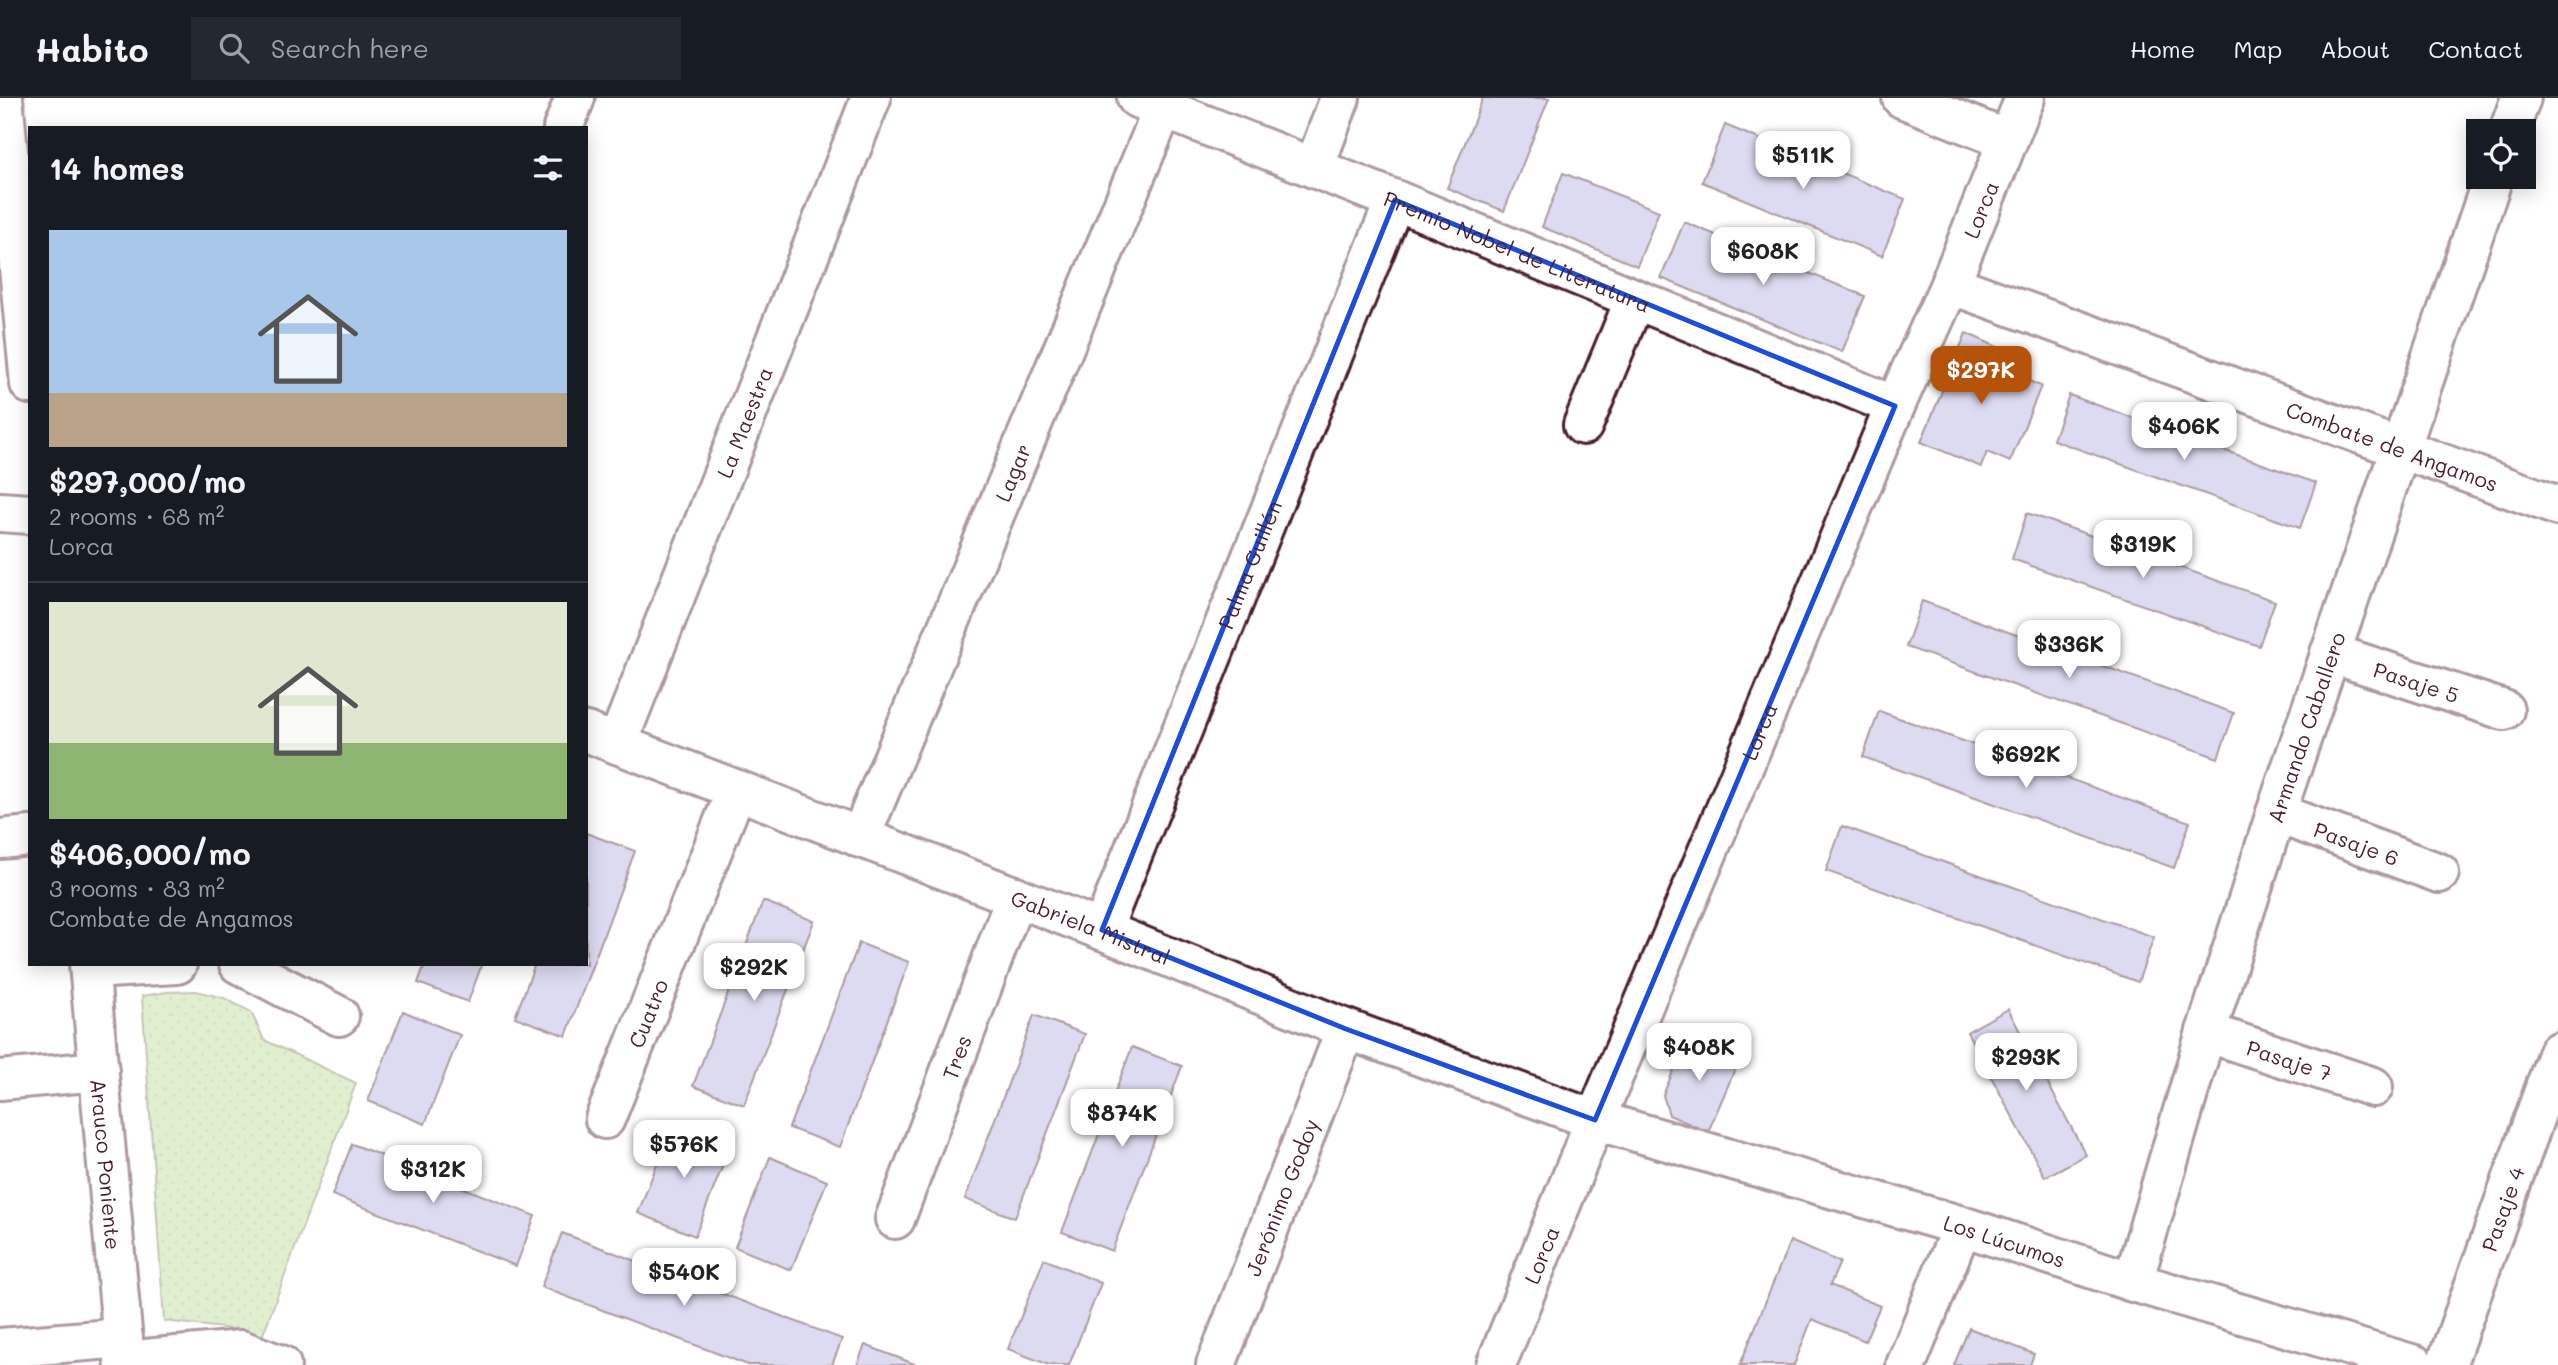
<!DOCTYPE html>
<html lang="en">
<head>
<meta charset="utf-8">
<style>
  :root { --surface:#171b24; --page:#242831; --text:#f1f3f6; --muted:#9ea1a6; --line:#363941; --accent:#b45309 }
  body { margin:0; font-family:Mali,sans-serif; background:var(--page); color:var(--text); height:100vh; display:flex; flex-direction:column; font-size:26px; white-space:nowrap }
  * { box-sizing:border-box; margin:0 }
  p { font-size:23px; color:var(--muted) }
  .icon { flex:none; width:38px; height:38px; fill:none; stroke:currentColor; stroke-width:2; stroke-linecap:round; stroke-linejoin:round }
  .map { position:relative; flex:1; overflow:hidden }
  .details { position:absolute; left:28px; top:28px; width:560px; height:840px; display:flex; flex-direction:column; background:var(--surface); border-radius:0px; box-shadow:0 4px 18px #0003 }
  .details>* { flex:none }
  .fabs { position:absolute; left:2466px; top:21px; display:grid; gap:14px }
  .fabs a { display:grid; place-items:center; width:70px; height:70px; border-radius:0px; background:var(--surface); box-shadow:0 4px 18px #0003; font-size:35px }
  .price { position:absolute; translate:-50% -60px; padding:0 16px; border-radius:14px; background:#fff; color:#222; font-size:23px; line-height:46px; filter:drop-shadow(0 2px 4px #0008) }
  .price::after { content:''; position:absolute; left:50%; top:42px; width:21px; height:16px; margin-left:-10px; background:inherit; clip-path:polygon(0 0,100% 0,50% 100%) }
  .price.current { background:var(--accent); color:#fff }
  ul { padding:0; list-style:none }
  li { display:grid; align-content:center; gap:14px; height:371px; padding:0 21px }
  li+li { border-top:2px solid var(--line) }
  li span { display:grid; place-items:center; height:217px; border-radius:0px; color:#555 }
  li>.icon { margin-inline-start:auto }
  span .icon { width:126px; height:126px; fill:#fffc; stroke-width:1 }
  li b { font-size:30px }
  h2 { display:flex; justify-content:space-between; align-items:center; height:84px; padding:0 21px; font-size:30px }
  header { display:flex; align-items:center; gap:42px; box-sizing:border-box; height:98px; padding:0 35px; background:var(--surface); border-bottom:2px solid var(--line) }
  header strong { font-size:33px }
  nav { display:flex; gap:38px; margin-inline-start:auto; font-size:24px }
  .search { width:490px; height:63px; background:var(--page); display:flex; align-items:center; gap:18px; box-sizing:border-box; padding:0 24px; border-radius:0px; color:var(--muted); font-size:26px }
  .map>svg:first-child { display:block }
  .park { fill:url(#park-dots); stroke:#827e60; stroke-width:2 }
  .building { fill:#b3b0e1; stroke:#4a1f2b; stroke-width:2 }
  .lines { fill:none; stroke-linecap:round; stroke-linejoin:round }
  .minor-casing { stroke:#4a1f2b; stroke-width:44 }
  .minor { stroke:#fff; stroke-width:38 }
  .marked { fill:none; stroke:#1d4ed8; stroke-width:5; stroke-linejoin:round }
  .labels { text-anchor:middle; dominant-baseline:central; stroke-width:5; stroke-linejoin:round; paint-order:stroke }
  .street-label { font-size:21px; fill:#4a1f2b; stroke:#fff }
</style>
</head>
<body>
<header>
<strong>Habito</strong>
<div class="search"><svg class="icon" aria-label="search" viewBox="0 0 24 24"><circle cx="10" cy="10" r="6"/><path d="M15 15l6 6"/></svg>Search here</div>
<nav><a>Home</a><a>Map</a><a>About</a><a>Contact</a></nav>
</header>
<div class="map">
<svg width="2558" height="1267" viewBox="0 0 2558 1267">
  <defs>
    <pattern id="park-dots" width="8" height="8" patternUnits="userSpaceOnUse" patternTransform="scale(1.75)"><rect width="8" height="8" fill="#bbdc95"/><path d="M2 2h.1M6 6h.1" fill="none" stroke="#a2bc81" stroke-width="1.8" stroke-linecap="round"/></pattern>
  </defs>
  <rect width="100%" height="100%" fill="#fff"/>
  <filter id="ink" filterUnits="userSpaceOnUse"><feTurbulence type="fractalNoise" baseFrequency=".0143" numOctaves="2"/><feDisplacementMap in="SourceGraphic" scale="14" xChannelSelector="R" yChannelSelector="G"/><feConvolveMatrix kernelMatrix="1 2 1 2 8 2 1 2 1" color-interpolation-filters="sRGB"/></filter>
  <g filter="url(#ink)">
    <path class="park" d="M196,893L224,900L251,914L264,942L356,985L262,1239L241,1232L164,1223L142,898L167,894Z"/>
    <g class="building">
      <path d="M1483,0H1549L1504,113L1447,90Z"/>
      <path d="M1725,27L1905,101L1882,158L1702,84Z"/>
      <path d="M1563,75L1659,113L1637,168L1542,129Z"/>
      <path d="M1684,124L1865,198L1842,254L1661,180Z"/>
      <path d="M1966,235L2004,252V273L2041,288L2010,364L1987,354L1981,369L1921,344Z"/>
      <path d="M2069,297L2316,385L2300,430L2053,342Z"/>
      <path d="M2027,415L2275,503L2259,548L2012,461Z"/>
      <path d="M1922,503L2234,615L2218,660L1906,549Z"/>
      <path d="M1879,613L2190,724L2174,770L1863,659Z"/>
      <path d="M1842,728L2154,839L2138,884L1826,773Z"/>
      <path d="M586,735L635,753L566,938L515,919L535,866H586Z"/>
      <path d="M763,803L814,823L744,1007L693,988Z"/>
      <path d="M859,845L909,864L840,1049L789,1030Z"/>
      <path d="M425,866H482L468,904L418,885Z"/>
      <path d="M2008,911L2086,1057L2045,1079L1967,934Z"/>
      <path d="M403,913L460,937L425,1026L368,1003Z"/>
      <path d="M1034,917L1085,936L1015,1120L965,1101Z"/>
      <path d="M1688,938L1740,960L1708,1034L1669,1017L1663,997Z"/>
      <path d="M1132,949L1182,968L1112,1153L1062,1134Z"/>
      <path d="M673,1025L730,1049L695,1138L638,1115Z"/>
      <path d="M352,1046L535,1118L516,1168L332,1097Z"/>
      <path d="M770,1059L827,1083L791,1172L735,1149Z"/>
      <path d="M562,1135L842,1241L832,1267H748L541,1189Z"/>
      <path d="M1790,1143L1840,1164L1830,1187L1880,1208L1865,1243L1812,1221L1794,1267H1740Z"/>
      <path d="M1044,1161L1101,1185L1069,1267H1049L1008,1251Z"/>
      <path d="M1969,1230L2034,1256L2030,1267H1954Z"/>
      <path d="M865,1247L917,1267H857Z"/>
    </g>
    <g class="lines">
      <defs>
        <g id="minor">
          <path d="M3,0L30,286"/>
          <path id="s1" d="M1137,0L1395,102L1895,308"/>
          <path d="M1902,0L2007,42"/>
          <path d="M563,30L575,0"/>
          <path d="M2509,33L2521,0"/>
          <path d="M1314,70L1340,0"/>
          <path id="s2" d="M1950,186L2558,408"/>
          <path d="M1583,327L1635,201"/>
          <path d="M0,414L30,416"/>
          <path id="s3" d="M2330,555L2504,612"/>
          <path id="s4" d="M586,634L1102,832L1346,931L1595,1022L1962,1128L2133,1184L2415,1267"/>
          <path id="s5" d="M617,646L871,0"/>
          <path id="s6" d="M2276,715L2439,775"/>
          <path id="s7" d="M860,740L1163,11"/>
          <path d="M0,741L30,738"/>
          <path id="s8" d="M1102,832L1395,102"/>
          <path id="s9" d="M89,866L125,1267"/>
          <path d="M239,866L339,918"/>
          <path d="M90,871L177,866"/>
          <path id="s10" d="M2206,934L2373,989"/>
          <path d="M0,982L99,973"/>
          <path id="s11" d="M605,1021L736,693"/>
          <path id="s12" d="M895,1121L1016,798"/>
          <path id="s13" d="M2133,1184L2206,934L2276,715L2493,79"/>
          <path d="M0,1250L123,1240"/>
          <path d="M124,1263L241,1252L281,1267"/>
          <path id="s14" d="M1216,1267L1346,931"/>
          <path id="s15" d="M1496,1267L1595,1022L1895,308L1950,186L2025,0"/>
          <path d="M1906,1267L1962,1128"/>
          <path id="s16" d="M2446,1267L2558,954"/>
        </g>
      </defs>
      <use href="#minor" class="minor-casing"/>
      <use href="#minor" class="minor"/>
    </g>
  </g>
  <path d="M0 0H2558V1267H0ZM1395,102L1895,308L1595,1022L1346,931L1102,832Z" fill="#fff" fill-opacity=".55" fill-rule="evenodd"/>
  <path class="marked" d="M1395,102L1895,308L1595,1022L1346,931L1102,832Z"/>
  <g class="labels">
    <g class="street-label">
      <text stroke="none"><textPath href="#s15" startOffset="1253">Lorca</textPath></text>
      <text stroke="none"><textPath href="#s1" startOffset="410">Premio Nobel de Literatura</textPath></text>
      <text stroke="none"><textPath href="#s5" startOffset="346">La Maestra</textPath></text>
      <text stroke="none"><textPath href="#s2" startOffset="471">Combate de Angamos</textPath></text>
      <text stroke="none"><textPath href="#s7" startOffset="396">Lagar</textPath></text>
      <text stroke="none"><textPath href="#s8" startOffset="394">Palma Guillén</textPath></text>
      <text stroke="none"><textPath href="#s3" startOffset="91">Pasaje 5</textPath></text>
      <text stroke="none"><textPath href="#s13" startOffset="581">Armando Caballero</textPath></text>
      <text stroke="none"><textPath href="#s15" startOffset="686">Lorca</textPath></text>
      <text stroke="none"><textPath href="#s6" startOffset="86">Pasaje 6</textPath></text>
      <text stroke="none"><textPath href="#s4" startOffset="541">Gabriela Mistral</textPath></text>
      <text stroke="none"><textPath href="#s11" startOffset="114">Cuatro</textPath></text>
      <text stroke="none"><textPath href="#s12" startOffset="173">Tres</textPath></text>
      <text stroke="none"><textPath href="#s10" startOffset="88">Pasaje 7</textPath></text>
      <text stroke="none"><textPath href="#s9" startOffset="201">Arauco Poniente</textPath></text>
      <text stroke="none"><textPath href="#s14" startOffset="180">Jerónimo Godoy</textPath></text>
      <text stroke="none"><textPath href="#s16" startOffset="166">Pasaje 4</textPath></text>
      <text stroke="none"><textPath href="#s4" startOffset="1508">Los Lúcumos</textPath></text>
      <text stroke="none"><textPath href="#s15" startOffset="119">Lorca</textPath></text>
    </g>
  </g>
</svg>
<div class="fabs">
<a><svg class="icon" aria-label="locate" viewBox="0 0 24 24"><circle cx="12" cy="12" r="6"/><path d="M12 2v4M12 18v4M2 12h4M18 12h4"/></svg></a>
</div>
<b class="price" style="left:1803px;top:93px">$511K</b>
<b class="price" style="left:1763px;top:189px">$608K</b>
<b class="price current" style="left:1981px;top:308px">$297K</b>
<b class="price" style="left:2184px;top:364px">$406K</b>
<b class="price" style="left:2143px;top:482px">$319K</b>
<b class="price" style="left:2069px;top:582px">$336K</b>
<b class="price" style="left:2026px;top:692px">$692K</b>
<b class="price" style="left:754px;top:905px">$292K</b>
<b class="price" style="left:1699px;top:985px">$408K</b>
<b class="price" style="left:2026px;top:995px">$293K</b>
<b class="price" style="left:1122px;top:1051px">$874K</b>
<b class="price" style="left:684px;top:1082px">$576K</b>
<b class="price" style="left:433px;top:1107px">$312K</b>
<b class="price" style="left:684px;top:1210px">$540K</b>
<section class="details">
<h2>14 homes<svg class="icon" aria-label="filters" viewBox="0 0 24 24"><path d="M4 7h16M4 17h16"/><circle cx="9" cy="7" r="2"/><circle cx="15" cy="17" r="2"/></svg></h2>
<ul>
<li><span style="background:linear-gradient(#a9c7e8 75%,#b9a48a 0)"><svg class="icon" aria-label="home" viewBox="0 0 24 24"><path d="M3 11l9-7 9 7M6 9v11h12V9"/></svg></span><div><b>$297,000/mo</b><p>2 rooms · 68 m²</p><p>Lorca</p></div></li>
<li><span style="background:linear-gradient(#dfe7d0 65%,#8fb573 0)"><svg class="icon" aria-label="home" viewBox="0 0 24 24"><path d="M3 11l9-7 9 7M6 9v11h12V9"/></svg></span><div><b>$406,000/mo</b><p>3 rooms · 83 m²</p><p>Combate de Angamos</p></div></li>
</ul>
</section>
</div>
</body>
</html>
